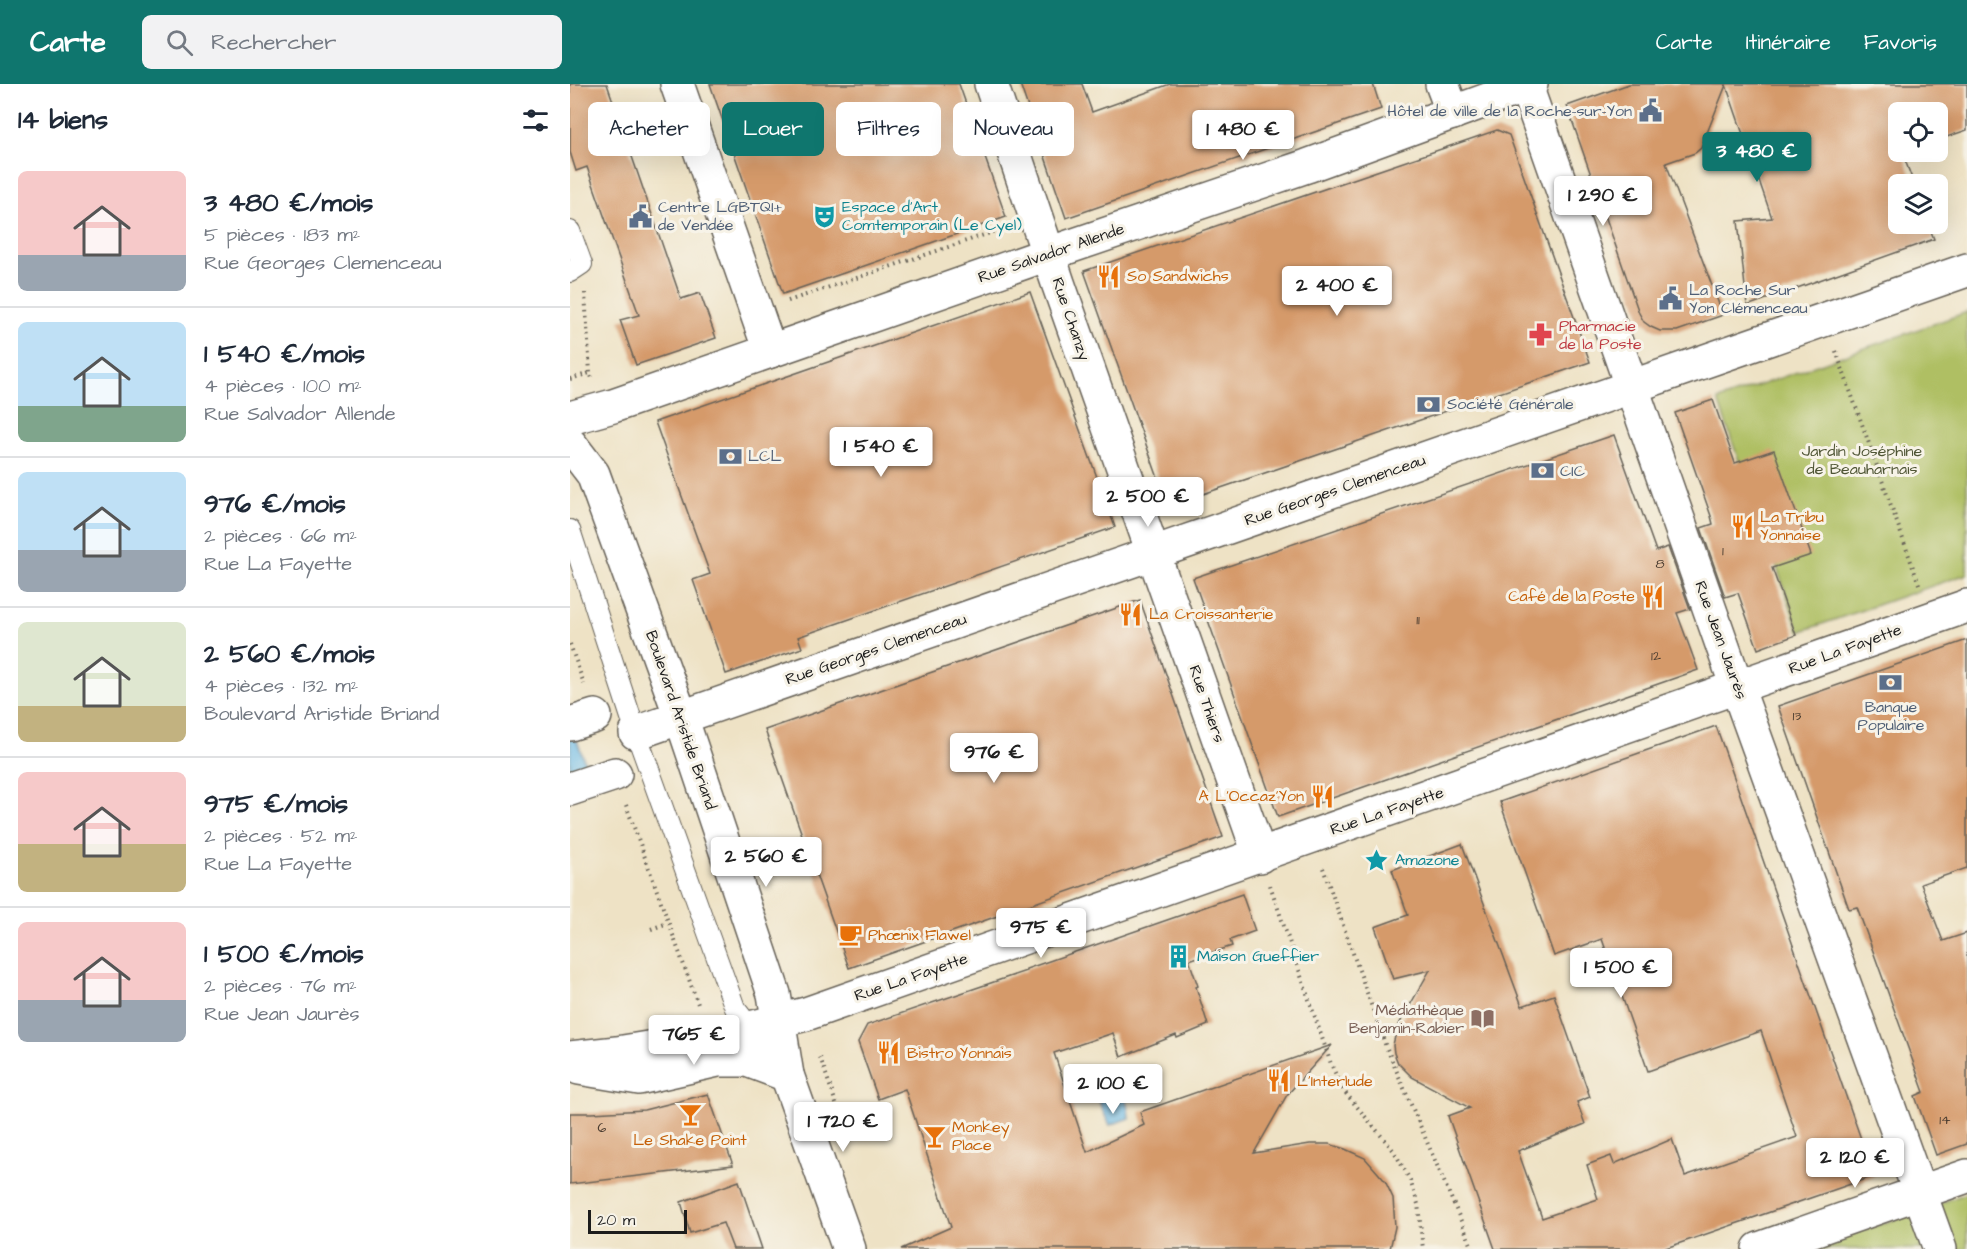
<!DOCTYPE html>
<html lang="fr">
<head>
<meta charset="utf-8">
<style>
  :root { --surface:#fff; --page:#f2f2f3; --text:#1f2937; --muted:#747a83; --line:#e0e1e3; --accent:#0f766e }
  body { margin:0; font-family:"Architects Daughter",sans-serif; background:var(--page); color:var(--text); height:100vh; display:flex; flex-direction:column; font-size:22px; white-space:nowrap }
  * { box-sizing:border-box; margin:0 }
  p { font-size:20px; color:var(--muted) }
  .icon { flex:none; width:33px; height:33px; fill:none; stroke:currentColor; stroke-width:2; stroke-linecap:round; stroke-linejoin:round }
  .map { position:relative; flex:1; overflow:hidden }
  .side { display:flex; flex-direction:column; background:var(--surface); width:570px }
  .side>* { flex:none }
  .hud { position:absolute; left:18px; top:18px; width:570px; height:54px; display:flex; gap:12px }
  .controls { position:absolute; left:1318px; top:18px; display:grid; gap:12px }
  .controls a { display:grid; place-items:center; width:60px; height:60px; border-radius:9px; background:var(--surface); box-shadow:0 6px 24px #0002; font-size:30px }
  .scale { position:absolute; left:18px; bottom:15px; width:99px; box-sizing:border-box; padding-left:6px; border:3px solid #1c1c1c; border-top:0; font-size:16px; line-height:21px; white-space:nowrap; color:#1c1c1c; -webkit-text-stroke:4px #f7f3e8; paint-order:stroke }
  .price { position:absolute; translate:-50% -51px; padding:0 14px; border-radius:6px; background:#fff; color:#222; font-size:20px; line-height:39px; filter:drop-shadow(0 2px 3px #0008) }
  .price::after { content:''; position:absolute; left:50%; top:36px; width:18px; height:14px; margin-left:-9px; background:inherit; clip-path:polygon(0 0,100% 0,50% 100%) }
  .price.active { background:var(--accent); color:#fff }
  ul { padding:0; list-style:none }
  li { display:flex; align-items:center; gap:18px; height:150px; padding:0 18px }
  li+li { border-top:2px solid var(--line) }
  li span { display:grid; place-items:center; flex:none; width:168px; height:120px; border-radius:9px; color:#555 }
  li>.icon { margin-inline-start:auto }
  span .icon { width:72px; height:72px; fill:#fffc; stroke-width:1 }
  li b { font-size:26px }
  h2 { display:flex; justify-content:space-between; align-items:center; height:72px; padding:0 18px; font-size:26px }
  .chip { padding:0 21px; border-radius:9px; background:var(--surface); box-shadow:0 6px 24px #0002; font-size:21px; line-height:54px }
  .chip.active { background:var(--accent); color:#fff }
  header { display:flex; align-items:center; gap:36px; box-sizing:border-box; height:84px; padding:0 30px; background:var(--accent); color:#fff }
  header strong { font-size:28px }
  nav { display:flex; gap:33px; margin-inline-start:auto; font-size:21px }
  .search { width:420px; height:54px; background:var(--page); display:flex; align-items:center; gap:15px; box-sizing:border-box; padding:0 21px; border-radius:9px; color:var(--muted); font-size:22px }
  main { display:flex; flex:1; min-height:0 }
  .map>svg:first-child { display:block }
  .green { fill:#afbf63; stroke:#666e40; stroke-width:1.5 }
  .water { fill:#6dbbe7; stroke:#446c82; stroke-width:1.5 }
  .building { fill:#d59a6b }
  .lines { fill:none; stroke-linecap:round; stroke-linejoin:round }
  .lane-casing { stroke:#666157; stroke-width:22 }
  .street-casing { stroke:#666157; stroke-width:36 }
  .secondary-casing { stroke:#666157; stroke-width:36 }
  .path { stroke:#666157; stroke-width:4; stroke-dasharray:1.5 4.5; stroke-linecap:butt }
  .lane { stroke:#fff; stroke-width:20 }
  .street { stroke:#fff; stroke-width:33 }
  .secondary { stroke:#fff; stroke-width:33 }
  .labels { text-anchor:middle; dominant-baseline:central; stroke-width:6; stroke-linejoin:round; paint-order:stroke }
  .number-label { font-size:14px; fill:#4a3c30 }
  .service-label { font-size:16px; fill:#4e5e75; stroke:#f7f3e8; text-anchor:start }
  .culture-label { font-size:16px; fill:#0d838f; stroke:#f7f3e8; text-anchor:start }
  .street-label { font-size:16px; fill:#1c1c1c; stroke:#f7f3e8 }
  .food-label { font-size:16px; fill:#c56008; stroke:#f7f3e8; text-anchor:start }
  .health-label { font-size:16px; fill:#be3a42; stroke:#f7f3e8; text-anchor:start }
  .park-label { font-size:16px; fill:#4f5535; stroke:#f7f3e8 }
  .education-label { font-size:16px; fill:#785e54; stroke:#f7f3e8; text-anchor:end }
</style>
</head>
<body>
<header>
<strong>Carte</strong>
<div class="search"><svg class="icon" aria-label="search" viewBox="0 0 24 24"><circle cx="10" cy="10" r="6"/><path d="M15 15l6 6"/></svg>Rechercher</div>
<nav><a>Carte</a><a>Itinéraire</a><a>Favoris</a></nav>
</header>
<main>
<section class="side">
<h2>14 biens<svg class="icon" aria-label="filters" viewBox="0 0 24 24"><path d="M4 7h16M4 17h16"/><circle cx="9" cy="7" r="2"/><circle cx="15" cy="17" r="2"/></svg></h2>
<ul>
<li><span style="background:linear-gradient(#f6c9c9 70%,#9aa5b1 0)"><svg class="icon" aria-label="home" viewBox="0 0 24 24"><path d="M3 11l9-7 9 7M6 9v11h12V9"/></svg></span><div><b>3 480 €/mois</b><p>5 pièces · 183 m²</p><p>Rue Georges Clemenceau</p></div></li>
<li><span style="background:linear-gradient(#bfe0f5 70%,#7fa58c 0)"><svg class="icon" aria-label="home" viewBox="0 0 24 24"><path d="M3 11l9-7 9 7M6 9v11h12V9"/></svg></span><div><b>1 540 €/mois</b><p>4 pièces · 100 m²</p><p>Rue Salvador Allende</p></div></li>
<li><span style="background:linear-gradient(#bfe0f5 65%,#9aa5b1 0)"><svg class="icon" aria-label="home" viewBox="0 0 24 24"><path d="M3 11l9-7 9 7M6 9v11h12V9"/></svg></span><div><b>976 €/mois</b><p>2 pièces · 66 m²</p><p>Rue La Fayette</p></div></li>
<li><span style="background:linear-gradient(#dfe7d0 70%,#c2b280 0)"><svg class="icon" aria-label="home" viewBox="0 0 24 24"><path d="M3 11l9-7 9 7M6 9v11h12V9"/></svg></span><div><b>2 560 €/mois</b><p>4 pièces · 132 m²</p><p>Boulevard Aristide Briand</p></div></li>
<li><span style="background:linear-gradient(#f6c9c9 60%,#c2b280 0)"><svg class="icon" aria-label="home" viewBox="0 0 24 24"><path d="M3 11l9-7 9 7M6 9v11h12V9"/></svg></span><div><b>975 €/mois</b><p>2 pièces · 52 m²</p><p>Rue La Fayette</p></div></li>
<li><span style="background:linear-gradient(#f6c9c9 65%,#9aa5b1 0)"><svg class="icon" aria-label="home" viewBox="0 0 24 24"><path d="M3 11l9-7 9 7M6 9v11h12V9"/></svg></span><div><b>1 500 €/mois</b><p>2 pièces · 76 m²</p><p>Rue Jean Jaurès</p></div></li>
</ul>
</section>
<div class="map">
<svg width="1397" height="1165" viewBox="0 0 1397 1165">
  <rect width="100%" height="100%" fill="#f7f3e8"/>
  <filter id="ink" filterUnits="userSpaceOnUse"><feTurbulence type="fractalNoise" baseFrequency=".0167" numOctaves="2"/><feDisplacementMap in="SourceGraphic" scale="12" xChannelSelector="R" yChannelSelector="G"/><feConvolveMatrix kernelMatrix="1 2 1 2 8 2 1 2 1" color-interpolation-filters="sRGB"/></filter>
  <filter id="wash" filterUnits="userSpaceOnUse"><feTurbulence type="fractalNoise" baseFrequency=".008" numOctaves="4" result="noise"/><feDisplacementMap in="SourceGraphic" scale="24" xChannelSelector="R" yChannelSelector="G"/><feGaussianBlur stdDeviation="1.35" result="paint"/><feColorMatrix in="noise" values="0 0 0 0 0 0 0 0 0 0 0 0 0 0 0 0 0 1.4 0 .05"/><feComposite in="paint" operator="in"/></filter>
  <g filter="url(#wash)">
    <rect width="100%" height="100%" fill="#eee2c5"/>
    <g class="green">
      <path d="M1397,228V490L1229,548C1203,470 1174,394 1148,316Z"/>
      <path d="M1397,1109V1165H1237L1341,1130Z"/>
    </g>
    <g class="water">
      <path d="M5,651L18,687L0,693V653Z"/>
      <path d="M537,987C552,995 558,1018 559,1034L540,1041C532,1026 520,1003 530,989Z"/>
    </g>
    <g id="blocks">
      <g class="building">
        <path d="M0,0H37L111,215L130,209L146,254L66,281L50,236L69,231L17,83L6,87L0,68Z"/>
        <path d="M140,0H389L436,133L213,210Z"/>
        <path d="M450,0H512L522,28L600,0H803L811,25L496,134Z"/>
        <path d="M1059,0H1397V46L1368,56V28H1329V68H1334H1332L1344,100H1329V140H1358L1364,155L1177,222L1168,137L1202,134L1156,1L1131,64L1125,69L1096,79L1153,231L1107,247H1090L1081,243L1074,238L1069,229L997,22Z"/>
        <path d="M927,46L939,51L1020,278L598,422L514,187Z"/>
        <path d="M460,208L545,443L228,553L232,564L156,590L123,496L140,490L85,338Z"/>
        <path d="M1143,316L1165,379L1204,366L1241,471L1202,484L1226,551L1188,565L1168,509L1155,513L1131,444L1143,440L1141,432L1105,329Z"/>
        <path d="M1044,351L1086,467L1098,463L1120,525L1107,529L1128,586L708,733L623,494Z"/>
        <path d="M570,516L653,753L279,884L195,646Z"/>
        <path d="M1397,556V784L1351,800L1373,857L1397,849V1060L1366,1071L1345,1012L1354,1008L1287,823L1279,825L1208,622Z"/>
        <path d="M1146,642L1304,1092L1093,1165H925L878,1032L900,1024L842,993L828,979L824,969L823,961L827,944L860,886L823,895L805,843L838,831L822,786L892,760L952,922L984,911L1020,1013L1007,1018L1015,1040L948,1067L972,1134L1028,1115L1017,1081L1041,1072L1044,1080L1102,1055L1115,1092L1227,1053L1191,947L1078,987L1032,855L984,872L930,718Z"/>
        <path d="M672,810L685,847L660,856L662,862L619,876L628,902L626,903L638,941L607,954L606,951L551,973L543,949L484,969L517,1068L574,1041L570,1028L762,961L717,1011L684,1069L740,1060H759L775,1065L795,1074L815,1097L823,1114L825,1143L820,1165H331L381,1143L335,1005L308,1015L288,958L297,941L456,887V885Z"/>
        <path d="M138,1010L163,1081L0,1100V1029H22L74,1026Z"/>
        <path d="M169,1097L192,1165H163L153,1139L120,1149L111,1118Z"/>
      </g>
    </g>
  </g>
  <g filter="url(#ink)">
    <use href="#blocks" fill-opacity="0" stroke="#666157" stroke-width="1.5"/>
    <g class="lines">
      <defs>
        <g id="lane">
          <path d="M0,147L12,180L0,188"/>
          <path d="M0,446L66,649L165,924L212,985"/>
        </g>
        <g id="street">
          <path d="M107,0L200,267"/>
          <path d="M421,0L488,199L690,772"/>
          <path d="M872,0L883,29"/>
          <path d="M956,2L1167,603L1370,1165"/>
          <path d="M0,640L25,632"/>
          <path d="M66,649L1397,186"/>
          <path d="M0,705L45,690"/>
          <path d="M1189,1165L1397,1092"/>
        </g>
        <g id="secondary">
          <path d="M0,334L43,322L478,170L737,82L961,0"/>
          <path d="M0,360L23,390L111,633L204,910L217,991L279,1165"/>
          <path d="M0,974L47,969L140,954L236,930L1397,522"/>
          <path d="M9,984L69,994L148,976H177L217,991"/>
        </g>
      </defs>
      <use href="#lane" class="lane-casing"/>
      <use href="#street" class="street-casing"/>
      <use href="#secondary" class="secondary-casing"/>
      <g class="path">
        <path d="M48,31L78,20"/>
        <path d="M15,209L20,289"/>
        <path d="M218,217L435,144"/>
        <path d="M1266,267L1350,503"/>
        <path d="M0,295L20,289L22,294"/>
        <path d="M0,560L14,600"/>
        <path d="M56,721L129,923"/>
        <path d="M753,784L815,960L903,1165"/>
        <path d="M700,801L761,980L773,1006L824,1067L840,1096L848,1120L853,1165"/>
        <path d="M81,845L98,839"/>
        <path d="M250,973L270,1031"/>
      </g>
      <use href="#lane" class="lane"/>
      <use href="#street" class="street"/>
      <use href="#secondary" class="secondary"/>
    </g>
  </g>
  <defs>
    <symbol id="civic-bare" viewBox="-9 -9 18 18"><path d="M-.6-6.5H3V-4.5H.6V-3L4-1V1h2V6H-6V1h2V-1L-.6-3ZM-1.2 2.5V6h2.4V2.5Z" fill="#5c6f8a" stroke="#f7f3e8" stroke-width="2.5" paint-order="stroke"/></symbol>
    <symbol id="theatre-bare" viewBox="-9 -9 18 18"><path d="M-5-5.5Q0-4 5-5.5V0Q5 5 0 6Q-5 5-5 0ZM-3.3-2.5H-1v1.5H-3.3ZM1-2.5H3.3v1.5H1ZM-2.8 1Q0 5.5 2.8 1Z" fill="#0f9aa8" stroke="#f7f3e8" stroke-width="2.5" paint-order="stroke"/></symbol>
    <symbol id="restaurant-bare" viewBox="-9 -9 18 18"><path d="M-5-6h1v4h1v-4h1v4h1v-4h1v5L-1.5 .5V6h-2V.5L-5-1ZM5-6V6H3V1.5H1.5Q1.5-4 5-6Z" fill="#e8710a" stroke="#f7f3e8" stroke-width="2.5" paint-order="stroke"/></symbol>
    <symbol id="pharmacy-bare" viewBox="-9 -9 18 18"><path d="M-2-6h4v4h4v4h-4v4h-4v-4h-4v-4h4Z" fill="#e0444e" stroke="#f7f3e8" stroke-width="2.5" paint-order="stroke"/></symbol>
    <symbol id="bank-bare" viewBox="-9 -9 18 18"><path d="M-6-4H6V4H-6ZM0-2.3a2.3 2.3 0 1 0 0 4.6a2.3 2.3 0 1 0 0-4.6Z" fill="#5c6f8a" stroke="#f7f3e8" stroke-width="2.5" paint-order="stroke"/></symbol>
    <symbol id="sight-bare" viewBox="-9 -9 18 18"><path d="M0-6L1.8-2.2L6-1.7L2.9 1.2L3.7 5.4L0 3.3L-3.7 5.4L-2.9 1.2L-6-1.7L-1.8-2.2Z" fill="#0f9aa8" stroke="#f7f3e8" stroke-width="2.5" paint-order="stroke"/></symbol>
    <symbol id="cafe-bare" viewBox="-9 -9 18 18"><path d="M-5.5-4.5H6V0H3Q3 3.5 0 3.5H-2.5Q-5.5 3.5-5.5 0ZM3-3.2v2h1.7v-2ZM-6 4.5H4V6H-6Z" fill="#e8710a" stroke="#f7f3e8" stroke-width="2.5" paint-order="stroke"/></symbol>
    <symbol id="building-bare" viewBox="-9 -9 18 18"><path d="M-4-6H4V6H1V3H-1V6H-4ZM-2.5-4.3h1.7v1.8h-1.7ZM.8-4.3h1.7v1.8H.8ZM-2.5-1h1.7V.8h-1.7ZM.8-1h1.7V.8H.8Z" fill="#0f9aa8" stroke="#f7f3e8" stroke-width="2.5" paint-order="stroke"/></symbol>
    <symbol id="library-bare" viewBox="-9 -9 18 18"><path d="M-6-4Q-3-5.5-.7-3.5V5Q-3 3-6 4ZM6-4Q3-5.5 .7-3.5V5Q3 3 6 4Z" fill="#8d6e63" stroke="#f7f3e8" stroke-width="2.5" paint-order="stroke"/></symbol>
    <symbol id="bar-bare" viewBox="-9 -9 18 18"><path d="M-6-5H6L.8 .8V4.5H3.5V6h-7V4.5H-.8V.8Z" fill="#e8710a" stroke="#f7f3e8" stroke-width="2.5" paint-order="stroke"/></symbol>
  </defs>
  <g fill-rule="evenodd">
    <use href="#civic-bare" x="1064" y="10" width="33" height="33"/>
    <use href="#civic-bare" x="54" y="116" width="33" height="33"/>
    <use href="#theatre-bare" x="238" y="116" width="33" height="33"/>
    <use href="#restaurant-bare" x="522" y="176" width="33" height="33"/>
    <use href="#civic-bare" x="1084" y="198" width="33" height="33"/>
    <use href="#pharmacy-bare" x="954" y="234" width="33" height="33"/>
    <use href="#bank-bare" x="842" y="304" width="33" height="33"/>
    <use href="#bank-bare" x="144" y="356" width="33" height="33"/>
    <use href="#bank-bare" x="956" y="370" width="33" height="33"/>
    <use href="#restaurant-bare" x="1156" y="426" width="33" height="33"/>
    <use href="#restaurant-bare" x="1066" y="496" width="33" height="33"/>
    <use href="#restaurant-bare" x="544" y="514" width="33" height="33"/>
    <use href="#bank-bare" x="1304" y="582" width="33" height="33"/>
    <use href="#restaurant-bare" x="736" y="696" width="33" height="33"/>
    <use href="#sight-bare" x="790" y="760" width="33" height="33"/>
    <use href="#cafe-bare" x="264" y="834" width="33" height="33"/>
    <use href="#building-bare" x="592" y="856" width="33" height="33"/>
    <use href="#library-bare" x="896" y="918" width="33" height="33"/>
    <use href="#restaurant-bare" x="302" y="952" width="33" height="33"/>
    <use href="#restaurant-bare" x="692" y="980" width="33" height="33"/>
    <use href="#bar-bare" x="104" y="1014" width="33" height="33"/>
    <use href="#bar-bare" x="348" y="1036" width="33" height="33"/>
  </g>
  <g class="labels">
    <g class="number-label">
      <text x="1153" y="467">1</text>
      <text x="1090" y="480">8</text>
      <text x="848" y="536">11</text>
      <text x="1086" y="572">12</text>
      <text x="1227" y="632">13</text>
      <text x="1375" y="1036">14</text>
      <text x="32" y="1044">6</text>
    </g>
    <g class="service-label">
      <text x="1062" y="27" text-anchor="end">Hôtel de ville de la Roche-sur-Yon</text>
      <text x="88" y="123">Centre LGBTQI+<tspan x="88" dy="18">de Vendée</tspan></text>
      <text x="1119" y="206">La Roche Sur<tspan x="1119" dy="18">Yon Clémenceau</tspan></text>
      <text x="877" y="320">Société Générale</text>
      <text x="178" y="372">LCL</text>
      <text x="990" y="387">CIC</text>
      <text x="1321" y="623" text-anchor="middle">Banque<tspan x="1321" dy="18">Populaire</tspan></text>
    </g>
    <g class="culture-label">
      <text x="272" y="123">Espace d'Art<tspan x="272" dy="18">Comtemporain (Le Cyel)</tspan></text>
      <text x="825" y="776">Amazone</text>
      <text x="627" y="872">Maison Gueffier</text>
    </g>
    <g class="street-label">
      <text transform="translate(481 169) rotate(-19)">Rue Salvador Allende</text>
      <text transform="translate(501 235) rotate(71)">Rue Chanzy</text>
      <text transform="translate(765 406) rotate(-19)">Rue Georges Clemenceau</text>
      <text transform="translate(1151 556) rotate(70)">Rue Jean Jaurès</text>
      <text transform="translate(306 565) rotate(-19)">Rue Georges Clemenceau</text>
      <text transform="translate(1275 565) rotate(-20)">Rue La Fayette</text>
      <text transform="translate(637 620) rotate(71)">Rue Thiers</text>
      <text transform="translate(111 636) rotate(71)">Boulevard Aristide Briand</text>
      <text transform="translate(817 727) rotate(-19)">Rue La Fayette</text>
      <text transform="translate(341 893) rotate(-19)">Rue La Fayette</text>
    </g>
    <g class="food-label">
      <text x="557" y="192">So Sandwichs</text>
      <text x="1190" y="433">La Tribu<tspan x="1190" dy="18">Yonnaise</tspan></text>
      <text x="1065" y="512" text-anchor="end">Café de la Poste</text>
      <text x="579" y="530">La Croissanterie</text>
      <text x="734" y="712" text-anchor="end">A L'Occaz'Yon</text>
      <text x="298" y="851">Phœnix Flawel</text>
      <text x="337" y="969">Bistro Yonnais</text>
      <text x="727" y="997">L'Interlude</text>
      <text x="382" y="1043">Monkey<tspan x="382" dy="18">Place</tspan></text>
      <text x="120" y="1056" text-anchor="middle">Le Shake Point</text>
    </g>
    <g class="health-label">
      <text x="989" y="242">Pharmacie<tspan x="989" dy="18">de la Poste</tspan></text>
    </g>
    <g class="park-label">
      <text x="1292" y="367">Jardin Joséphine<tspan x="1292" dy="18">de Beauharnais</tspan></text>
    </g>
    <g class="education-label">
      <text x="894" y="926">Médiathèque<tspan x="894" dy="18">Benjamin-Rabier</tspan></text>
    </g>
  </g>
</svg>
<div class="controls">
<a><svg class="icon" aria-label="locate" viewBox="0 0 24 24"><circle cx="12" cy="12" r="6"/><path d="M12 2v4M12 18v4M2 12h4M18 12h4"/></svg></a>
<a><svg class="icon" aria-label="layers" viewBox="0 0 24 24"><path d="M12 4l9 5-9 5-9-5zM3 14l9 5 9-5"/></svg></a>
</div>
<div class="scale">20 m</div>
<b class="price" style="left:673px;top:77px">1 480 €</b>
<b class="price active" style="left:1187px;top:99px">3 480 €</b>
<b class="price" style="left:1033px;top:143px">1 290 €</b>
<b class="price" style="left:767px;top:233px">2 400 €</b>
<b class="price" style="left:311px;top:394px">1 540 €</b>
<b class="price" style="left:578px;top:444px">2 500 €</b>
<b class="price" style="left:424px;top:700px">976 €</b>
<b class="price" style="left:196px;top:804px">2 560 €</b>
<b class="price" style="left:471px;top:875px">975 €</b>
<b class="price" style="left:1051px;top:915px">1 500 €</b>
<b class="price" style="left:124px;top:982px">765 €</b>
<b class="price" style="left:543px;top:1031px">2 100 €</b>
<b class="price" style="left:273px;top:1069px">1 720 €</b>
<b class="price" style="left:1285px;top:1105px">2 120 €</b>
<div class="hud">
<a class="chip">Acheter</a>
<a class="chip active">Louer</a>
<a class="chip">Filtres</a>
<a class="chip">Nouveau</a>
</div>
</div>
</main>
</body>
</html>
